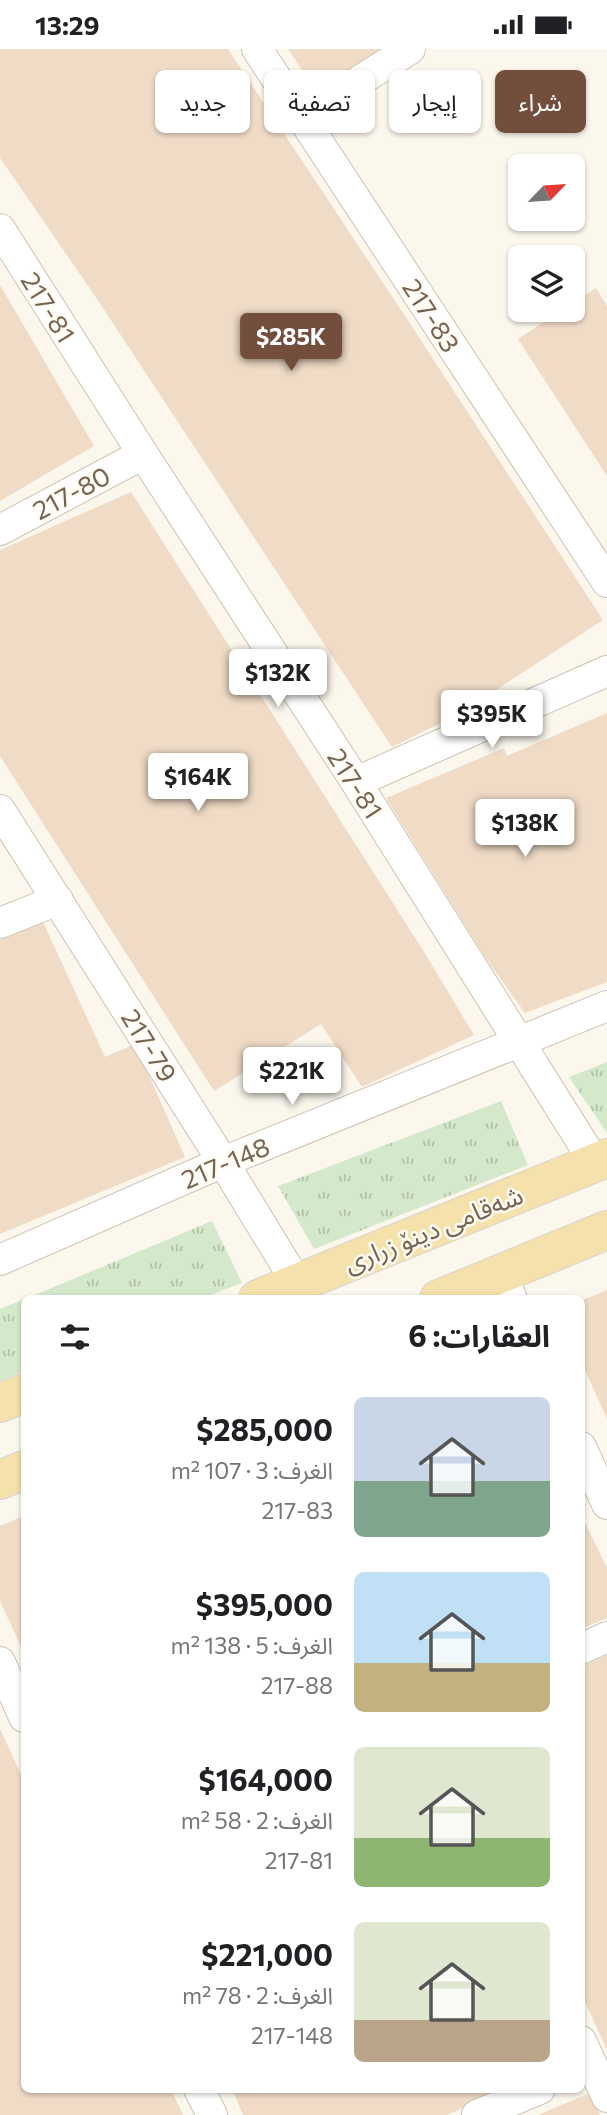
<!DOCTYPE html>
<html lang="ar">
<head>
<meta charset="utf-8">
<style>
  :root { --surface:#fff; --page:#f2f2f2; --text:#202124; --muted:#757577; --accent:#744e3d }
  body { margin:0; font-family:Commissioner,"Noto Sans Arabic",sans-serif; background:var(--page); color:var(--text); direction:rtl; height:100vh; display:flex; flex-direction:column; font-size:26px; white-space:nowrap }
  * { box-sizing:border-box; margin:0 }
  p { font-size:23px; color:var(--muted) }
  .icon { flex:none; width:38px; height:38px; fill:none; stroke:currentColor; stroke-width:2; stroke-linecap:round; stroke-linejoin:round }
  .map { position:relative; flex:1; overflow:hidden; direction:ltr }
  .panel { position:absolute; left:21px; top:1246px; width:564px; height:798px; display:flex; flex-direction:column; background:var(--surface); border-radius:10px; box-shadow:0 2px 5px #0004; direction:rtl }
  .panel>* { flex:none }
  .top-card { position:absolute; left:21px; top:21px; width:565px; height:63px; direction:rtl; display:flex; gap:14px }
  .needle { width:46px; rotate:65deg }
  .controls { position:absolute; left:508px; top:105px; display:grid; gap:14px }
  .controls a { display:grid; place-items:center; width:77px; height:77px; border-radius:10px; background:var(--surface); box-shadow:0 2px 5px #0004; font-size:35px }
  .price { position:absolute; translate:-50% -60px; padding:0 16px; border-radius:7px; background:#fff; color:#222; font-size:23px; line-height:46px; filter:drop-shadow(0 2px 4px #0008) }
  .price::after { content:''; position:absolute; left:50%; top:42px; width:21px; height:16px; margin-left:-10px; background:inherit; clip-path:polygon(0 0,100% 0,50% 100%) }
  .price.active { background:var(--accent); color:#fff }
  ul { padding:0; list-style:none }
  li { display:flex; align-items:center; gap:21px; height:175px; padding:0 35px }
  li span { display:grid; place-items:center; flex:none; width:196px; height:140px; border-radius:10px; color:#555 }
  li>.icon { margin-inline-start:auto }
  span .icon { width:84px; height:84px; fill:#fffc; stroke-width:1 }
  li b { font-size:30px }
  h2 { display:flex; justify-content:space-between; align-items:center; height:84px; padding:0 35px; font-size:30px }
  .tag { padding:0 24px; border-radius:10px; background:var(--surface); box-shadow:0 2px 5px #0004; font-size:24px; line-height:63px }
  .tag.active { background:var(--accent); color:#fff }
  .status { display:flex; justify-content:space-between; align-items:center; height:49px; padding:0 35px; background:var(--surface); direction:ltr }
  .status svg { height:19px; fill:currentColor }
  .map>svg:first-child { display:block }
  .grass { fill:url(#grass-tufts) }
  .building { fill:#efdbc6 }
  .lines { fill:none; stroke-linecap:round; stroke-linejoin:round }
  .street-casing { stroke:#cec1b2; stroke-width:32 }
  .primary-casing { stroke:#d9d3ce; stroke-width:40 }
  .street { stroke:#fff; stroke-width:30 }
  .primary { stroke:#f4e1ab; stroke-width:38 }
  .labels { text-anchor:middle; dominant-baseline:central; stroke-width:5; stroke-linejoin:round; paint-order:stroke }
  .street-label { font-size:26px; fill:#766250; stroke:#fefbf3 }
</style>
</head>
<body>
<div class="status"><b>13:29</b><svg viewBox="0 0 49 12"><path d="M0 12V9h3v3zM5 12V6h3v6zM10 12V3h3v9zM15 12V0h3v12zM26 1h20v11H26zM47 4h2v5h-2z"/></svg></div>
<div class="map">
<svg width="607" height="2066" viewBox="0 0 607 2066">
  <defs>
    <pattern id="grass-tufts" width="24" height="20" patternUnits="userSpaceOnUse" patternTransform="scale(1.75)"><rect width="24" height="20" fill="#d4e9cb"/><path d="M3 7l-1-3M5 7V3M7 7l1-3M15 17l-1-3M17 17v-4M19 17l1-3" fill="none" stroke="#b1c0a7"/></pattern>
  </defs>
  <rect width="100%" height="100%" fill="#fcf7ed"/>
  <g class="grass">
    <path d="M607,1013V1084L569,1028Z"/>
    <path d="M501,1052L528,1116L314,1200L278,1137Z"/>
    <path d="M212,1172L242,1234L203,1249L25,1250Z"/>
    <path d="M24,1250V1322L0,1332V1260Z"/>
  </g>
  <g class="building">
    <path d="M0,0H228L409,273L603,571L459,665L392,698L95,247L0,109Z"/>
    <path d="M288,0H387L318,45Z"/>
    <path d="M0,236L94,397L0,452Z"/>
    <path d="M596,239L607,257V427L518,290L562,261H572V254Z"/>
    <path d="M131,443L426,906L474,986L362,1038L321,975L214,1042L0,707V501Z"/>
    <path d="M607,664V933L525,964L485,908L386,749L504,699L507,707Z"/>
    <path d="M43,873L105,1008L135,995L185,1108L0,1185V891Z"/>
    <path d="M607,1241V1370L581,1312V1252Z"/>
    <path d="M581,1465L607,1519V1569L581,1580Z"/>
    <path d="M24,1467V1604L0,1552V1477Z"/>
    <path d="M607,1606V2001L581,1944V1618Z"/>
    <path d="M0,1680L24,1732V2040H171L183,2066H0Z"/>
    <path d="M232,2040H506L447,2066H243Z"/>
    <path d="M590,2044L600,2066H538Z"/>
  </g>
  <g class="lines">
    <defs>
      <g id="street">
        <path d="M257,0L607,533"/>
        <path d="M302,68L410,0"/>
        <path d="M0,180L143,405L356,733L595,1114"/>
        <path d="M0,481L143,405"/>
        <path d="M356,733L607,622"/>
        <path d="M0,761L223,1113L297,1234"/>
        <path d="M0,874L58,851"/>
        <path d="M0,1211L223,1113L607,957"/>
        <path d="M501,1224L512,1250"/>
        <path d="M581,1398L607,1455"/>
        <path d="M581,1600L607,1588"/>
        <path d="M0,1613L24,1668"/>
        <path d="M581,1992L607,2048"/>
        <path d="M199,2040L212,2066"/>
        <path d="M477,2066L540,2040"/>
      </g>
      <g id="primary">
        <path d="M258,1250L607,1109"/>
        <path d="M439,1250L607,1181"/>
        <path d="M0,1354L24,1344"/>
        <path d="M0,1431L24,1421"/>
      </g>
    </defs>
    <use href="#street" class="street-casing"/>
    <use href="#primary" class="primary-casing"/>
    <use href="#street" class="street"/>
    <use href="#primary" class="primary"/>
  </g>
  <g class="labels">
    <g class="street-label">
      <text transform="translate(49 258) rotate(58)">217-81</text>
      <text transform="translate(432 266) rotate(57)">217-83</text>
      <text transform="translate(71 443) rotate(-28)">217-80</text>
      <text transform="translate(356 734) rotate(57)">217-81</text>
      <text transform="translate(150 996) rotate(58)">217-79</text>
      <text transform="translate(225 1113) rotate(-23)">217-148</text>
      <text transform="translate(433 1179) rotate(-22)">شەقامی دینۆ زراری</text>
    </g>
  </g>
</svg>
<div class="controls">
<a><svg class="needle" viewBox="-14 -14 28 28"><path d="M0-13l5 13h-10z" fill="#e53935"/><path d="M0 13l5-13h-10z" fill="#757577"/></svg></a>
<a><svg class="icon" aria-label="layers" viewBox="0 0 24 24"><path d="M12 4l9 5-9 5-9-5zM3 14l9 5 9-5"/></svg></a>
</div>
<b class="price active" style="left:291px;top:324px">$285K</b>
<b class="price" style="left:278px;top:660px">$132K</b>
<b class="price" style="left:492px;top:701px">$395K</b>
<b class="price" style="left:198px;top:764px">$164K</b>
<b class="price" style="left:525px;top:810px">$138K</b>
<b class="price" style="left:292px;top:1058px">$221K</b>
<div class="top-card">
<a class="tag active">شراء</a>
<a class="tag">إيجار</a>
<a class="tag">تصفية</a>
<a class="tag">جديد</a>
</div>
<section class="panel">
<h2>العقارات: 6<svg class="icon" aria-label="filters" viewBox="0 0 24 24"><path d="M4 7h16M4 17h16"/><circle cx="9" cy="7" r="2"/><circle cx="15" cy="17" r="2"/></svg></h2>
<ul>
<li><span style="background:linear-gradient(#c9d6e8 60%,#7fa58c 0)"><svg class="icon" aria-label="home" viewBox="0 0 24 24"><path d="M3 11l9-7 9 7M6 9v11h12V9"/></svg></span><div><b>$285,000</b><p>الغرف: 3 · 107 m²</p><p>217-83</p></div></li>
<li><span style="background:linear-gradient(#bfe0f5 65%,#c2b280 0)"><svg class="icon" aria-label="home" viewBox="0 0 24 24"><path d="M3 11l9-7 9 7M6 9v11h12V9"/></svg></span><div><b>$395,000</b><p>الغرف: 5 · 138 m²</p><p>217-88</p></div></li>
<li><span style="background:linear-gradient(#dfe7d0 65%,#8fb573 0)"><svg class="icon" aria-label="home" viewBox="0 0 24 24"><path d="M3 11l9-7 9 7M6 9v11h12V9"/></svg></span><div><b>$164,000</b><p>الغرف: 2 · 58 m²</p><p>217-81</p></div></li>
<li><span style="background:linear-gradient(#dfe7d0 70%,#b9a48a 0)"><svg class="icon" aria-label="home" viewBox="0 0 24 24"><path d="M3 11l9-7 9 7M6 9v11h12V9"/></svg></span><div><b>$221,000</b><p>الغرف: 2 · 78 m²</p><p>217-148</p></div></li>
</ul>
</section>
</div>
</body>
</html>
